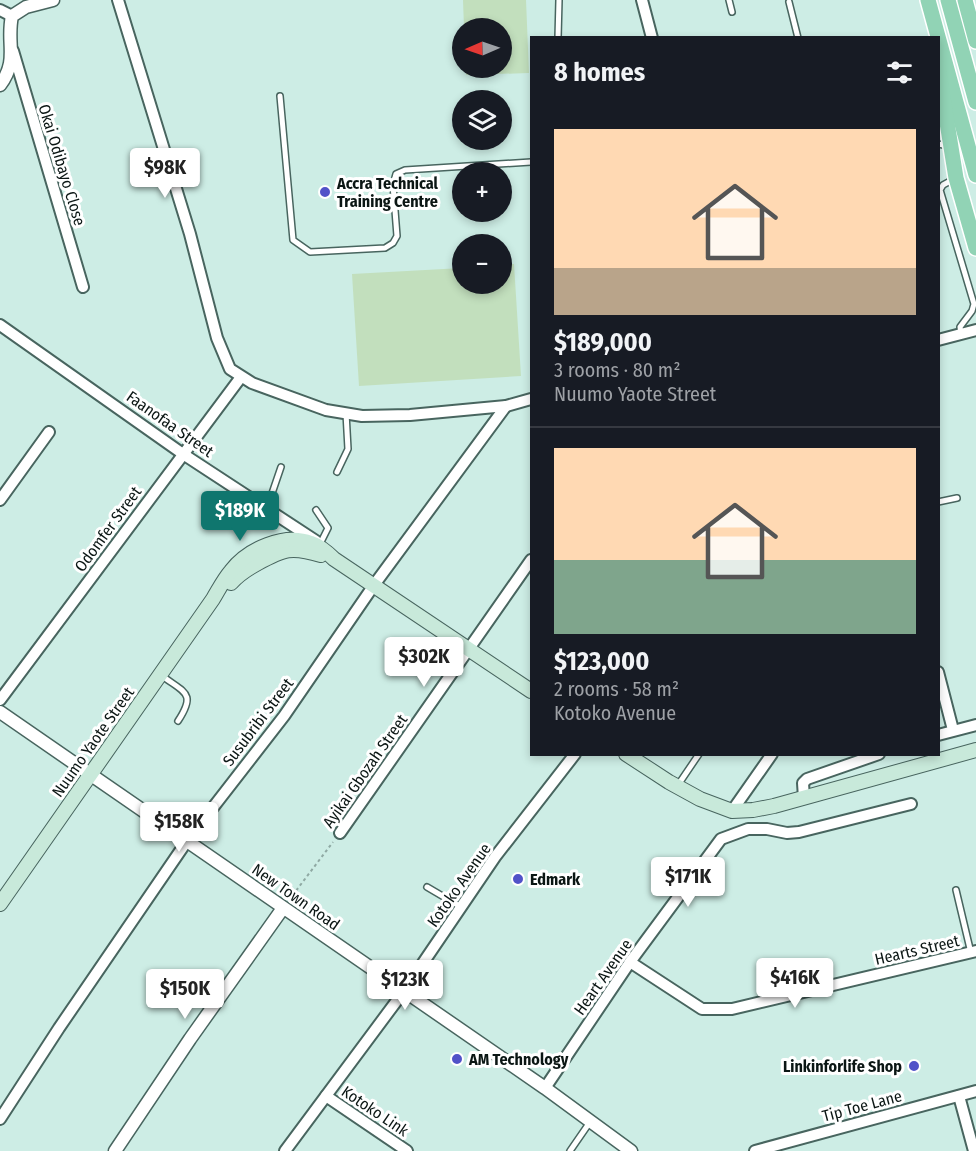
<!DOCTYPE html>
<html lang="en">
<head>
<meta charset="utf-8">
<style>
  :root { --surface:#171b24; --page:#242831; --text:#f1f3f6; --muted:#9ea1a6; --line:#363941; --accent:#0f766e }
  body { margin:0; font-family:"Fira Sans Condensed",sans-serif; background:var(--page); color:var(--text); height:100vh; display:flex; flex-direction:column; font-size:22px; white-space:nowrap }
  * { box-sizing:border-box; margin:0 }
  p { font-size:20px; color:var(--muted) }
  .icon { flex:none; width:33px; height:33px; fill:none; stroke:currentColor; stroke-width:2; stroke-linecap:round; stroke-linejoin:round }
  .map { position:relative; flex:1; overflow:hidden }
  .drawer { position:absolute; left:530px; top:36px; width:410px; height:720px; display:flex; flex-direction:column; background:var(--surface); border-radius:0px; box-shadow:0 3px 9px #0003 }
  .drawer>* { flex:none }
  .needle { width:39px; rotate:268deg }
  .tools { position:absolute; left:452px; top:18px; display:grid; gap:12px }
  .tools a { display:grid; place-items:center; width:60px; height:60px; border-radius:50%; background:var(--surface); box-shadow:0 3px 9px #0003; font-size:30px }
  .price { position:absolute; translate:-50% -51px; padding:0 14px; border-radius:6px; background:#fff; color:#222; font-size:20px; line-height:39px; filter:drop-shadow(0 2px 3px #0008) }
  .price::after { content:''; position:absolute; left:50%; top:36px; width:18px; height:14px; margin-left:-9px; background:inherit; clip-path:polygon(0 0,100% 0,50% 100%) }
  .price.on { background:var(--accent); color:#fff }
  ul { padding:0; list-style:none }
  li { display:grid; align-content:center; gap:12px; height:318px; padding:0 24px }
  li+li { border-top:2px solid var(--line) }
  li span { display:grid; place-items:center; height:186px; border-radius:0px; color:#555 }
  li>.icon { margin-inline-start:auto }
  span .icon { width:108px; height:108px; fill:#fffc; stroke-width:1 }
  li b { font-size:26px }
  h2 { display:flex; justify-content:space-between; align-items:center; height:72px; padding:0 24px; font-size:26px }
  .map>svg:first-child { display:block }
  .green { fill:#c2dfbd }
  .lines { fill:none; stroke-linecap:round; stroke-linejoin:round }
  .service-casing { stroke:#48655f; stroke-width:8 }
  .minor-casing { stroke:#48655f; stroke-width:14 }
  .tertiary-casing { stroke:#48655f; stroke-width:15 }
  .secondary-casing { stroke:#48655f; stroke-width:16 }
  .primary-casing { stroke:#fff; stroke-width:18 }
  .path { stroke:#8fa9a3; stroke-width:2; stroke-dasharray:3 3; stroke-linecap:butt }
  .service { stroke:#fff; stroke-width:5 }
  .minor { stroke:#fff; stroke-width:10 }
  .tertiary { stroke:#fff; stroke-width:12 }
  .secondary { stroke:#c8e9da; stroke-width:14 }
  .primary { stroke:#91d3b5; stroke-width:15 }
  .poi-dot { fill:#5152c8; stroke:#fff; stroke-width:2 }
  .labels { text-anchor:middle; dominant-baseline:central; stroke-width:6; stroke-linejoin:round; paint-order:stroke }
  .street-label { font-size:16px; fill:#0b1614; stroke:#fff }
  .poi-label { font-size:16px; font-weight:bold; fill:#0b1614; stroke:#fff; text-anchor:start }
</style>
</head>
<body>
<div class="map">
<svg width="976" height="1151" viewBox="0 0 976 1151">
  <rect width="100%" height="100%" fill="#cdede5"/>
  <g class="green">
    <path d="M463,0H526L529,73L466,75V68H501V28H464Z"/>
    <path d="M514,264L521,376L359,386L352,274L462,268V284H501V265Z"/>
  </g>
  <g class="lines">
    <defs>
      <g id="service">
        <path d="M729,0L732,12"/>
        <path d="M789,2L798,38"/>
        <path d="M558,38L559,0"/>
        <path d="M280,96L293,240L310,252L385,248L393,243L397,236L393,185L396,174L405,170L531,162"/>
        <path d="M938,144L949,146"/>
        <path d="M954,179L943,185L940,190L974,304L972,311L960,327L961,334"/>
        <path d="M337,472L348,449L346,413"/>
        <path d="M938,502L957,498"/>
        <path d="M267,508L281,467"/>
        <path d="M316,510L328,528L320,544"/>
        <path d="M161,675C184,693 197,692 178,721"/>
        <path d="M678,785L699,754"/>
        <path d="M427,887L461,907"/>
        <path d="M956,890L971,953"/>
        <path d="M570,1151L590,1122"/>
      </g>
      <g id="minor">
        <path d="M118,0L190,234L217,338L230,369L252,383L326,410L362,416L410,415L506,406L531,399"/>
        <path d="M642,0L652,38"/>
        <path d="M0,10L12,16"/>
        <path d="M13,51L83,287"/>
        <path d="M0,325L183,454L316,541"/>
        <path d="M938,340L976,330"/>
        <path d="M0,500L49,432"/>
        <path d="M938,672L953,730"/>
        <path d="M0,700L241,377"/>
        <path d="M938,735L976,725"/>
        <path d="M804,798L803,783L807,779L879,754"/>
        <path d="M732,811L772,754"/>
        <path d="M340,833L531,560"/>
        <path d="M630,962L702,1009H732L976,951"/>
        <path d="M545,1088L630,962L721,839L748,829H767L787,833L799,832L911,804"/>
        <path d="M326,1096L407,1151"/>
        <path d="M959,1096L974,1151"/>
        <path d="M0,1119L59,1028L187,841L284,716L374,585L506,406"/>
        <path d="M285,1151L404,991L495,857L575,754"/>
        <path d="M755,1151L976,1091"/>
      </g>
      <g id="tertiary">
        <path d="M0,85C19,60 6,43 12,16L26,7L53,0"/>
        <path d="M0,712L545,1088L631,1151"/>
        <path d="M115,1151L190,1039L283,908"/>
      </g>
      <g id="secondary">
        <path d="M231,583C239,574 247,569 258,563C284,549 291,546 321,555"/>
        <path d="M626,754L669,782L700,799L732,811L753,810L774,806L976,750"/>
        <path d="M0,904L213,599C219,589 224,579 231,571C248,549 284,533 311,543C320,546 327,552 334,559L531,691"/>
      </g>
      <g id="primary">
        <path d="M928,0L976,175"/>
        <path d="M948,0L976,102"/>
        <path d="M965,0L976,41"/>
        <path d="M938,67L956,178L976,248"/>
      </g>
    </defs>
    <use href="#service" class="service-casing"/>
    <use href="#minor" class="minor-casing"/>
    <use href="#tertiary" class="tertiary-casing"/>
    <use href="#secondary" class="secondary-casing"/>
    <use href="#primary" class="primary-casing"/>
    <path class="path" d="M289,900L333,842"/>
    <use href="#service" class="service"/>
    <use href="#minor" class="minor"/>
    <use href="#tertiary" class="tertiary"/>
    <use href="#secondary" class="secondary"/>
    <use href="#primary" class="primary"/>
  </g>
  <g class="poi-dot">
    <circle cx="325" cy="192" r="6"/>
    <circle cx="518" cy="879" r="6"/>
    <circle cx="457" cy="1059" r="6"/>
    <circle cx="914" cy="1066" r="6"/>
  </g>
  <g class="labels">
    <g class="street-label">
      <text transform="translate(62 165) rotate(73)">Okai Odibayo Close</text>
      <text transform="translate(170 424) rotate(35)">Faanofaa Street</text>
      <text transform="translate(108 529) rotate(-54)">Odomfer Street</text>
      <text transform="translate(258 722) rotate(-53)">Susubribi Street</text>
      <text transform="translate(93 742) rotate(-55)">Nuumo Yaote Street</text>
      <text transform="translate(365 771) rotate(-55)">Ayikai Gbozah Street</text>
      <text transform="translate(459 885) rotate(-55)">Kotoko Avenue</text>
      <text transform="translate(296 897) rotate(35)">New Town Road</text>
      <text transform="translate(917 950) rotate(-13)">Hearts Street</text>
      <text transform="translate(603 977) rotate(-55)">Heart Avenue</text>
      <text transform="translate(862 1106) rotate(-15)">Tip Toe Lane</text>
      <text transform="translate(375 1111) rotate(34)">Kotoko Link</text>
    </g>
    <g class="poi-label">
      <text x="337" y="183">Accra Technical<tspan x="337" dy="18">Training Centre</tspan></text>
      <text x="530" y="879">Edmark</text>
      <text x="469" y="1059">AM Technology</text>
      <text x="902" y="1066" text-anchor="end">Linkinforlife Shop</text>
    </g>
  </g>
</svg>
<div class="tools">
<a><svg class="needle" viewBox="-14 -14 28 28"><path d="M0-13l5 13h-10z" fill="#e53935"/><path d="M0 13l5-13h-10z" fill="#9ea1a6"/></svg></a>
<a><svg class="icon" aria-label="layers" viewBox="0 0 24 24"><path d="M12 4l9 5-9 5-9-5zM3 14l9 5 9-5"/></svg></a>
<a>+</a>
<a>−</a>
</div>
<b class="price" style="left:165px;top:199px">$98K</b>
<b class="price on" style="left:240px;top:542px">$189K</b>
<b class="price" style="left:424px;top:688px">$302K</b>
<b class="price" style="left:179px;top:853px">$158K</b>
<b class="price" style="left:688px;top:908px">$171K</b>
<b class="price" style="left:795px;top:1009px">$416K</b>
<b class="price" style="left:405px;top:1011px">$123K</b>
<b class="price" style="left:185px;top:1020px">$150K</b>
<section class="drawer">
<h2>8 homes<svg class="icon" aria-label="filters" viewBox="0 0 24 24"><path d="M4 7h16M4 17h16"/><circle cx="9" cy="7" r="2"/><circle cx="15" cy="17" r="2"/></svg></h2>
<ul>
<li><span style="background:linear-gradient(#ffd9b3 75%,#b9a48a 0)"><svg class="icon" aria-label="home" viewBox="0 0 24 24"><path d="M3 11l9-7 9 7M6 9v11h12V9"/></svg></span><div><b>$189,000</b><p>3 rooms · 80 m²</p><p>Nuumo Yaote Street</p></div></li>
<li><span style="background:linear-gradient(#ffd9b3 60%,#7fa58c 0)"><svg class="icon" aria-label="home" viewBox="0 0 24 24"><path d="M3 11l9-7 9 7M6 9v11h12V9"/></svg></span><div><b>$123,000</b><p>2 rooms · 58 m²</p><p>Kotoko Avenue</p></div></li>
</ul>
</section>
</div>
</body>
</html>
